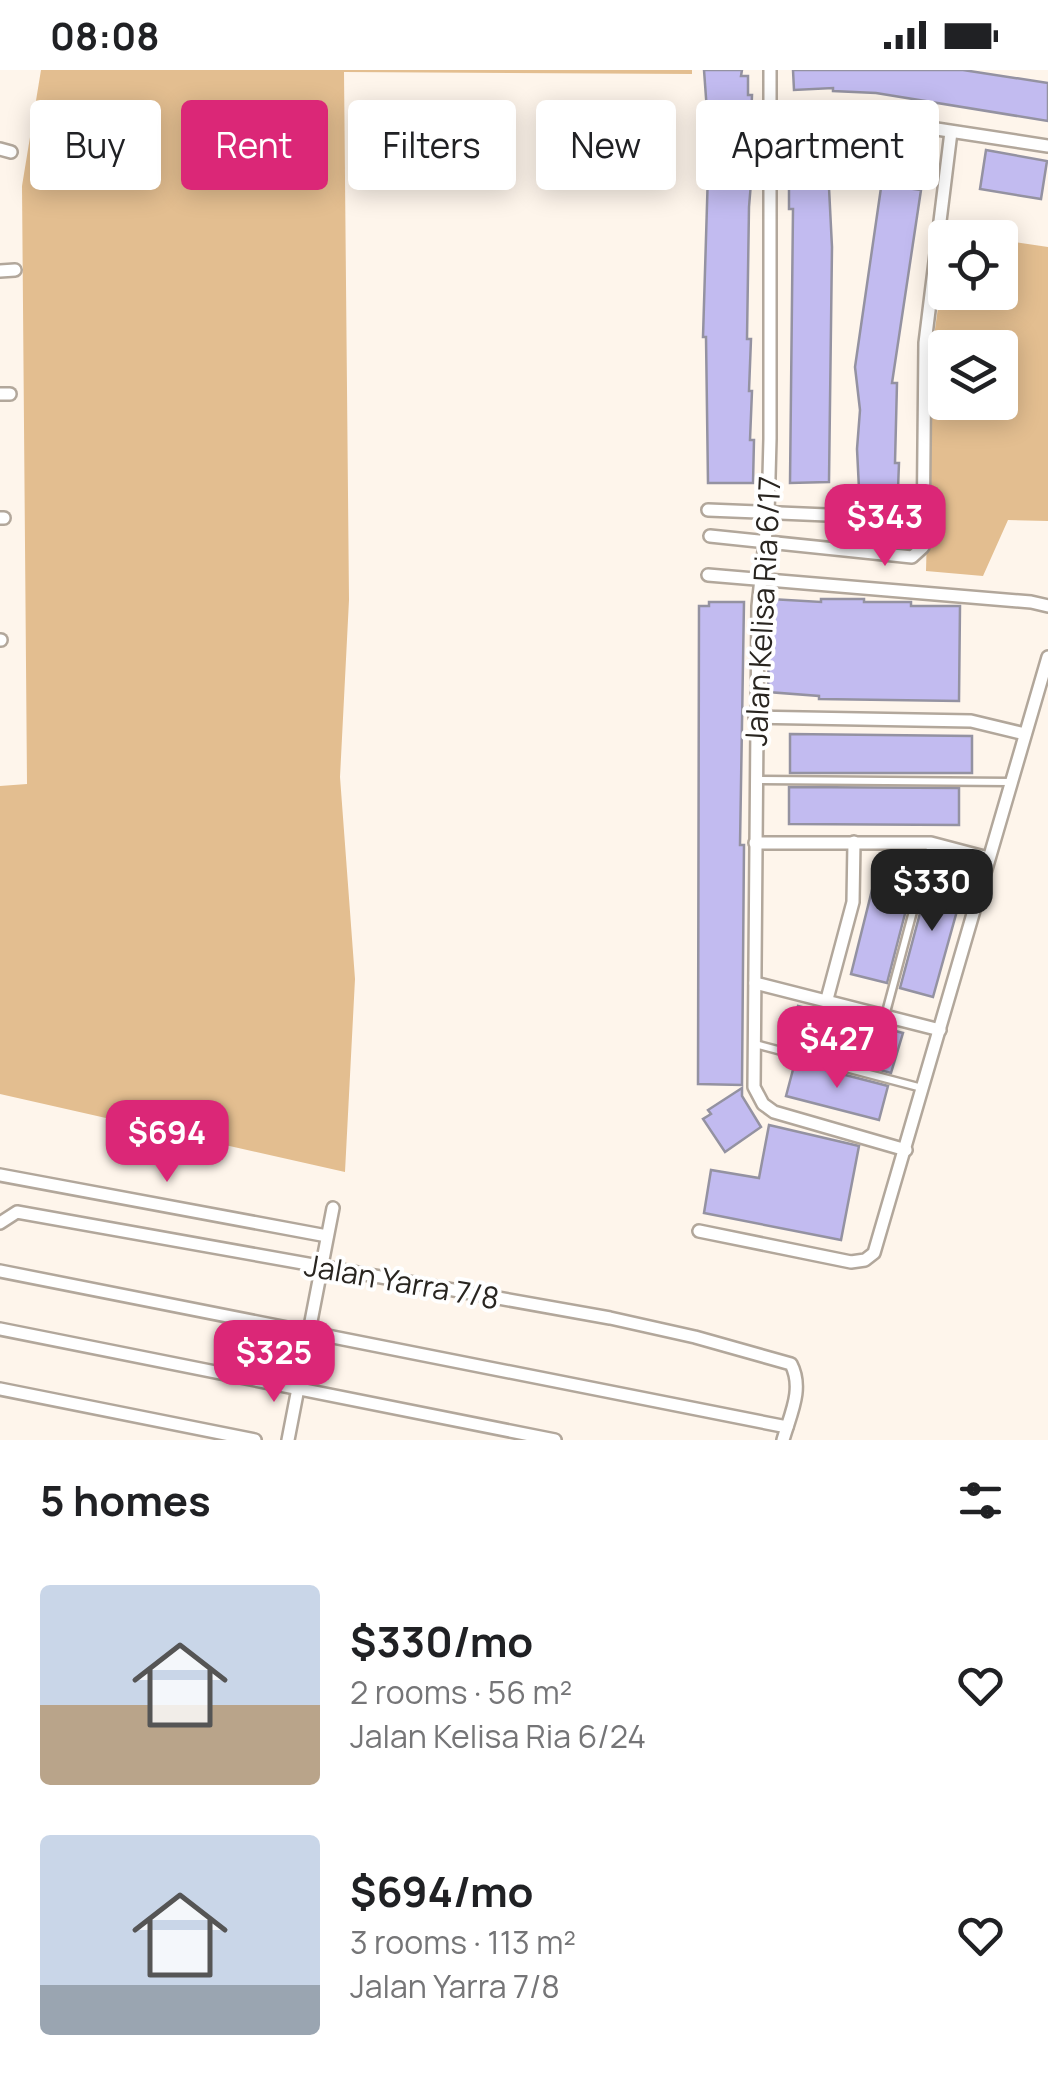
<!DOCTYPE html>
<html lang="en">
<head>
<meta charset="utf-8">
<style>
  :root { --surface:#fff; --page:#f6f6f6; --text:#202124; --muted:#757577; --accent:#db2777 }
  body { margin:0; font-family:Manrope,sans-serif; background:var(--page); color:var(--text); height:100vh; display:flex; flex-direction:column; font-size:38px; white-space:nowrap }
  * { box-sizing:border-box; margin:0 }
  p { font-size:32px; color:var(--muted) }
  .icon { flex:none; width:55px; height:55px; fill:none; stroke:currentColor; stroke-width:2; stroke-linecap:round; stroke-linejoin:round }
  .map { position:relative; height:1370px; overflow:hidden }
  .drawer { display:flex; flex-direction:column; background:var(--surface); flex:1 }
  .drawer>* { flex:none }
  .hud { position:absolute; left:30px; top:30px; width:990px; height:90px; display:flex; gap:20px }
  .controls { position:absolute; left:928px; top:150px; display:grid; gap:20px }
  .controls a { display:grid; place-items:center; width:90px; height:90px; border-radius:10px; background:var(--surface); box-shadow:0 5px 25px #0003; font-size:50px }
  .price { position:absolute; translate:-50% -85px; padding:0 22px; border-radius:20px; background:var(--accent); color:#fff; font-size:32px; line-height:65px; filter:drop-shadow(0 2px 5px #0008) }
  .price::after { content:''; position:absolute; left:50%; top:60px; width:30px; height:22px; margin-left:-15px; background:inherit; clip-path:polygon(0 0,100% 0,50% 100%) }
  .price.on { background:#222; color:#fff }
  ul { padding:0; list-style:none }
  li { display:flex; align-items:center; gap:30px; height:250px; padding:0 40px }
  li span { display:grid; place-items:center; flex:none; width:280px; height:200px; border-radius:10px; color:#555 }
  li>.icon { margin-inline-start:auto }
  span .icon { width:120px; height:120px; fill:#fffc; stroke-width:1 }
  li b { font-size:42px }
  h2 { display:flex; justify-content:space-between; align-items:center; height:120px; padding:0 40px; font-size:42px }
  .pill { padding:0 35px; border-radius:10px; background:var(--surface); box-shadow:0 5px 25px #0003; font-size:35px; line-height:90px }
  .pill.on { background:var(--accent); color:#fff }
  .status { display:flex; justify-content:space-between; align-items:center; height:70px; padding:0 50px; background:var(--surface); direction:ltr }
  .status svg { height:28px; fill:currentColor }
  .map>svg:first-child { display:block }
  .green { fill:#e3be90; fill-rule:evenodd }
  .building { fill:#c2bbf0; stroke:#9492a1; stroke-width:2.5 }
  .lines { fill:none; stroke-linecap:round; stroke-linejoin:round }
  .service-casing { stroke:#b2a79b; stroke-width:11 }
  .minor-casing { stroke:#b2a79b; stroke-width:16 }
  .service { stroke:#fff; stroke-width:6 }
  .minor { stroke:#fff; stroke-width:11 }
  .labels { text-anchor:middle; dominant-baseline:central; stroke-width:8; stroke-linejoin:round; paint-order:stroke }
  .street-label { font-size:30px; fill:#292520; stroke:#fff }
</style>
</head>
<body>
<div class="status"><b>08:08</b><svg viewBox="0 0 49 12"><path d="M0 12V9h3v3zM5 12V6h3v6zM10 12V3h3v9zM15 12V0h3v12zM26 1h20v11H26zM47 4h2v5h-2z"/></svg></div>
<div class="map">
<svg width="1048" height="1370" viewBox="0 0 1048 1370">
  <rect width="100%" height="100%" fill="#fef5eb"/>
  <g class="green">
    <path d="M41,0H692V4L344,2L349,530L340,707L355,909L345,1102L0,1024V716L27,714L22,116Z"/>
    <path d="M1000,170L1048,177V451L1008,450L983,506L926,501L932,280L945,189V222H1000ZM945,278H1000V332H945Z"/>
  </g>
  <g class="building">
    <path d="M704,0H742L741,6H748V25H752L750,75H754L753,89L749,137L747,269H751L749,321H752L750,370H754L753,413H708L706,267H703L709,69Z"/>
    <path d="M793,0H963L1048,13V51L876,23L833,21V18L794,20Z"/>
    <path d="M805,60H835L913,70L906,118L921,120L892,313H897L895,393H899L898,419H859L857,379L860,340L855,297L883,104L828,98L832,177L829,412L790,413L793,139H789V112H806Z"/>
    <path d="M986,80L1047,91L1041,129L980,119Z"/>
    <path d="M770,529L821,532V529H864V532H911V536H960L959,631L819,629V626L768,622Z"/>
    <path d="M709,532H744L740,775H744L742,1015L698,1014L699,536H709Z"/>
    <path d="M790,664L972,666V703H790Z"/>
    <path d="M789,717L959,718V755L789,754Z"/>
    <path d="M877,800L914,809L887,913L851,904Z"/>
    <path d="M931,802L965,812L933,927L900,918Z"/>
    <path d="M798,936L903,963L891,1003L799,978L800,974L789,972Z"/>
    <path d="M795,992L888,1016L879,1050L786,1026Z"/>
    <path d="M742,1018V1026L761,1057L725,1082L703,1049L711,1044L708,1040Z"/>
    <path d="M769,1055L859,1076L841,1170L704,1143L711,1100L759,1108Z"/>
  </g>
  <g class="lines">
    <defs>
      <g id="service">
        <path d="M757,710L1010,712"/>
        <path d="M885,946L931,774"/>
        <path d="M755,974L922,1018"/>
      </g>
      <g id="minor">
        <path d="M770,0V369L768,444L758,536L754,1017L763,1034L774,1042L906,1080"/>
        <path d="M771,45L871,49L1048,76"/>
        <path d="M0,79L11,82"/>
        <path d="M0,201L15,200"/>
        <path d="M0,324H10"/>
        <path d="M708,440L922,449"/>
        <path d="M0,448H4"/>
        <path d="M710,466L912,487L923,477L925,273L951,62"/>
        <path d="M708,505L1031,532L1048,536"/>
        <path d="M0,570H1"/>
        <path d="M755,647L971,651L1025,664"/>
        <path d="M755,773H931L988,788"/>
        <path d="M755,913L940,960"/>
        <path d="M827,929L853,832L854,772"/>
        <path d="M0,1105L327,1166"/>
        <path d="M0,1153L17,1142L610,1248L695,1267L791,1294C804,1319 790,1345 783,1370"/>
        <path d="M699,1161L851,1192L865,1190L874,1183L1048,587"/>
        <path d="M0,1201L787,1357"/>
        <path d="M0,1259L555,1370"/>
        <path d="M0,1319L255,1370"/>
        <path d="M288,1370L333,1138"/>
      </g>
    </defs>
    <use href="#service" class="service-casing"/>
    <use href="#minor" class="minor-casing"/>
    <use href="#service" class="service"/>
    <use href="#minor" class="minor"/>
  </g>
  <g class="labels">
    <g class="street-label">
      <text transform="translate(762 541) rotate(-87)">Jalan Kelisa Ria 6/17</text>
      <text transform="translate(402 1211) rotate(10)">Jalan Yarra 7/8</text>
    </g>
  </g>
</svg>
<div class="controls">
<a><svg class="icon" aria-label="locate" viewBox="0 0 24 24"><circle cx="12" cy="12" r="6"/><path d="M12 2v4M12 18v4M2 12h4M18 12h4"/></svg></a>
<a><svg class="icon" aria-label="layers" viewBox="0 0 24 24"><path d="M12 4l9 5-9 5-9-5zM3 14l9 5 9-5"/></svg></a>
</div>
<b class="price" style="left:885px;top:499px">$343</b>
<b class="price on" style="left:932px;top:864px">$330</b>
<b class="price" style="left:837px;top:1021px">$427</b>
<b class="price" style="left:167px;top:1115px">$694</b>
<b class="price" style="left:274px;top:1335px">$325</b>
<div class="hud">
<a class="pill">Buy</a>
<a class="pill on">Rent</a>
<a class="pill">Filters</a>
<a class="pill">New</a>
<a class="pill">Apartment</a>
</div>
</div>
<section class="drawer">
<h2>5 homes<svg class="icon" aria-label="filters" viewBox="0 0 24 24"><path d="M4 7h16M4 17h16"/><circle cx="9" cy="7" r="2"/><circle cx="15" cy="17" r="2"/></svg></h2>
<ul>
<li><span style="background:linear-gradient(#c9d6e8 60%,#b9a48a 0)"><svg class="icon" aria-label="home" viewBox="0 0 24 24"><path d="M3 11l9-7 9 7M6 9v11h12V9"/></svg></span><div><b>$330/mo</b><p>2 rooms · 56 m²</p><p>Jalan Kelisa Ria 6/24</p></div><svg class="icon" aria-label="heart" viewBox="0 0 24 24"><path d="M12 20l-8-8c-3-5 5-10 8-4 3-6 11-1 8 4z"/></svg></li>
<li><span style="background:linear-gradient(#c9d6e8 75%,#9aa5b1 0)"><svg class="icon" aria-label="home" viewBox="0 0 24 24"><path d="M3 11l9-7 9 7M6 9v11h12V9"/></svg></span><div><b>$694/mo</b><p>3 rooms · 113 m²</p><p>Jalan Yarra 7/8</p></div><svg class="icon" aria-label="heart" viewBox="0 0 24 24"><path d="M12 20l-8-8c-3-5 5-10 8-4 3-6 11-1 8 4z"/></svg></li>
</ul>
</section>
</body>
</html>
